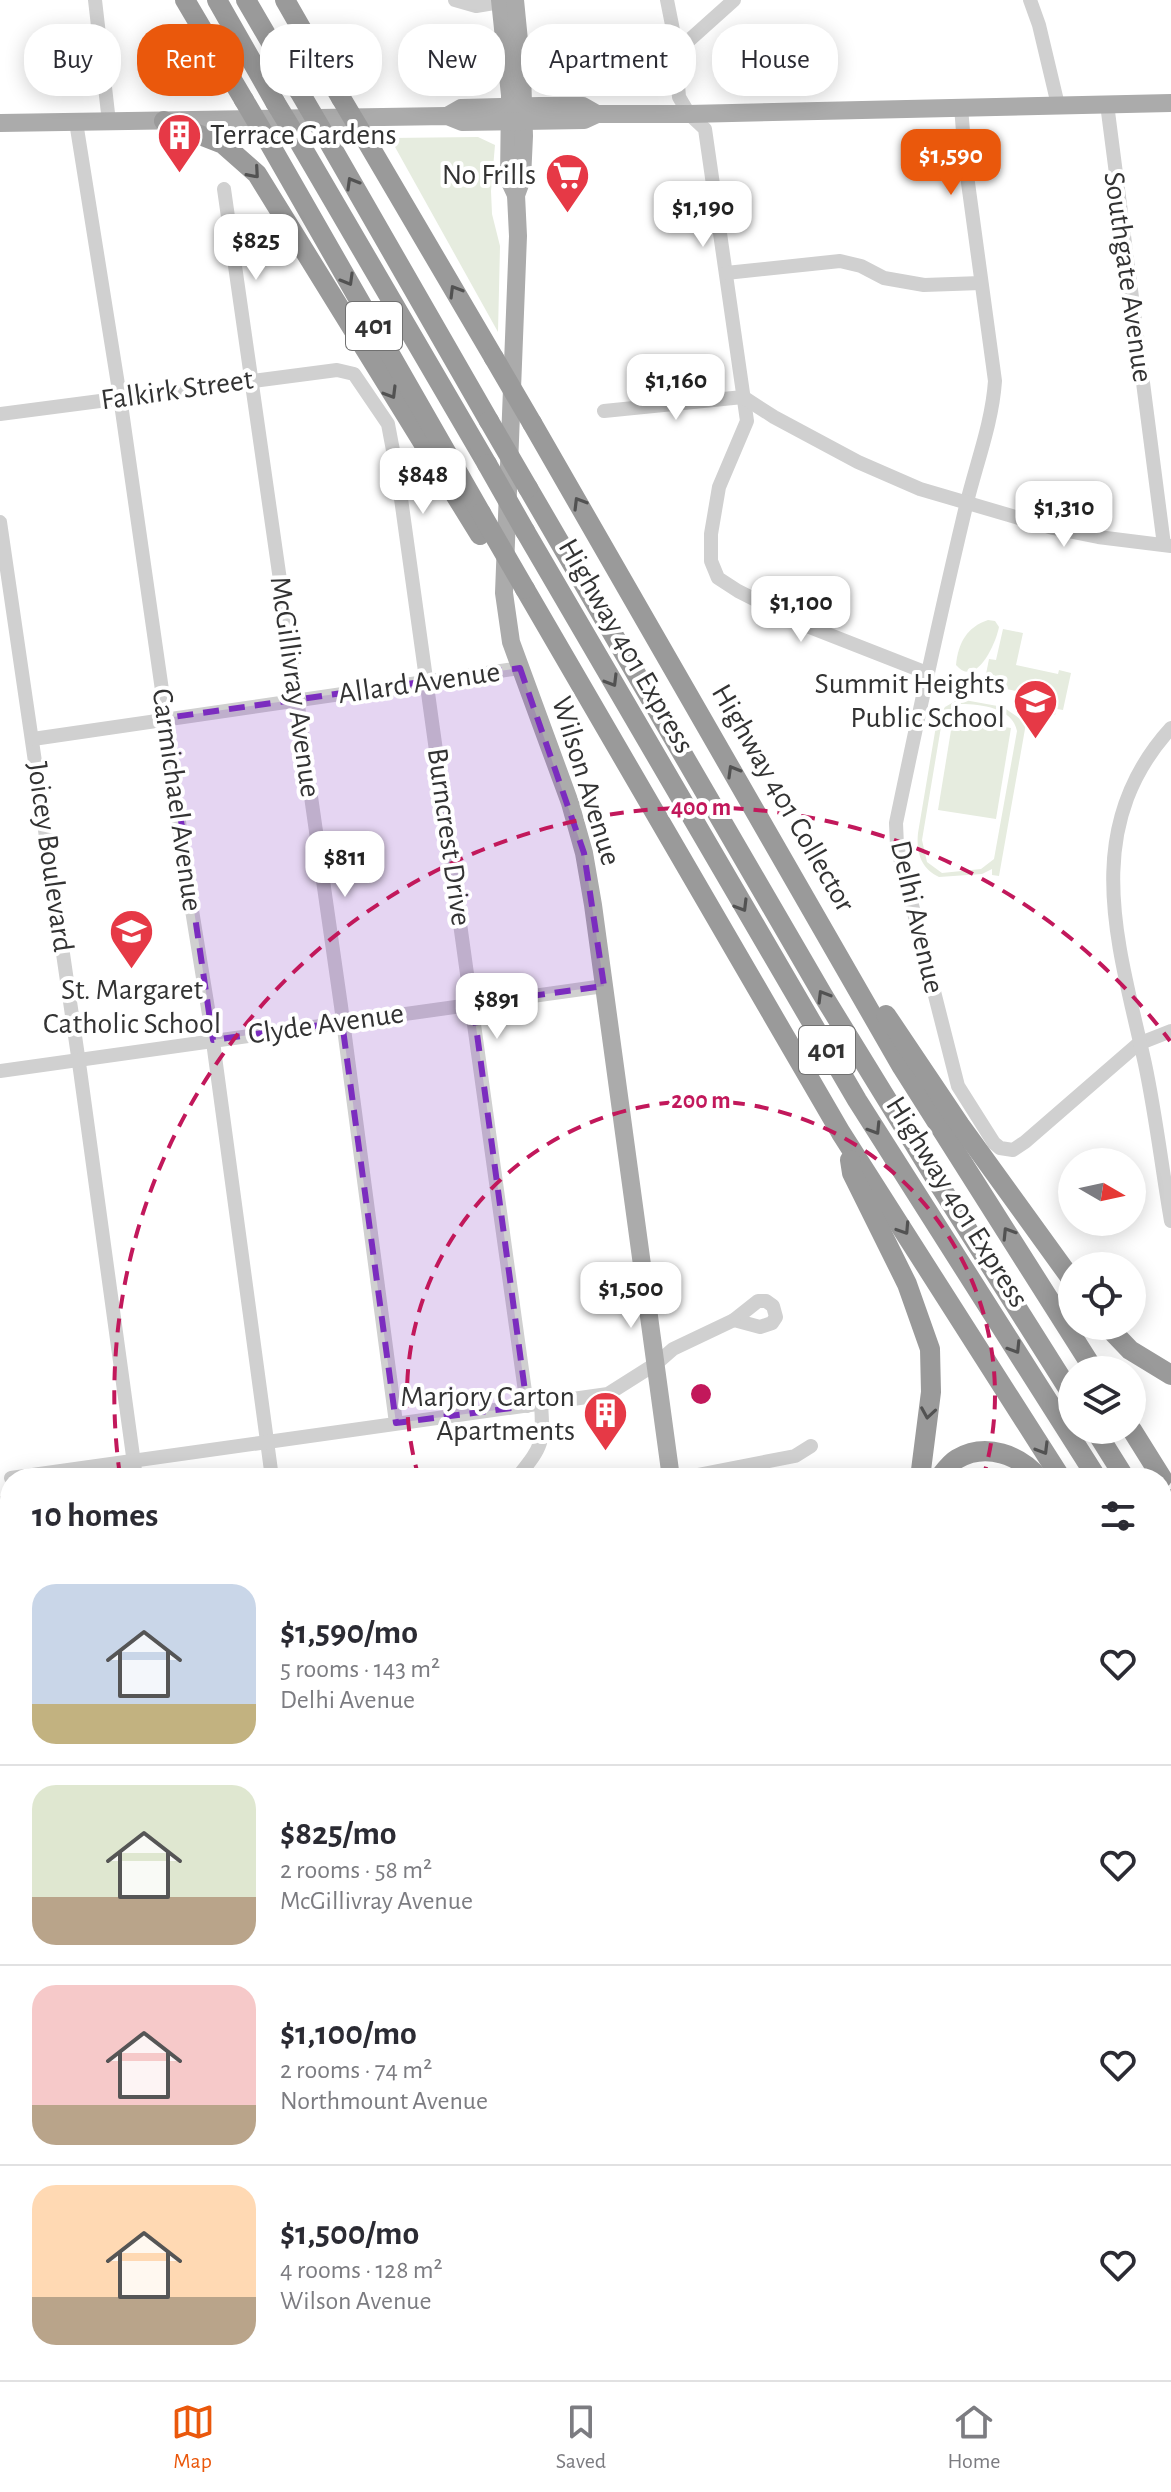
<!DOCTYPE html>
<html lang="en">
<head>
<meta charset="utf-8">
<style>
  :root { --surface:#fff; --page:#f2f2f3; --text:#2b2b33; --muted:#7c7c81; --line:#e1e1e2; --accent:#ea580c }
  body { margin:0; font-family:"Alegreya Sans",sans-serif; background:var(--page); color:var(--text); height:100vh; display:flex; flex-direction:column; font-size:30px; white-space:nowrap }
  * { box-sizing:border-box; margin:0 }
  p { font-size:26px; color:var(--muted) }
  .icon { flex:none; width:44px; height:44px; fill:none; stroke:currentColor; stroke-width:2; stroke-linecap:round; stroke-linejoin:round }
  .map { position:relative; flex:1; overflow:hidden }
  .details { position:absolute; left:0px; top:1468px; width:1172px; height:912px; display:flex; flex-direction:column; background:var(--surface); border-radius:32px 32px 0 0; box-shadow:0 4px 20px #0003 }
  .details>* { flex:none }
  .banner { position:absolute; left:24px; top:24px; width:1124px; height:72px; display:flex; gap:16px }
  .needle { width:52px; rotate:99deg }
  .buttons { position:absolute; left:1058px; top:1148px; display:grid; gap:16px }
  .buttons a { display:grid; place-items:center; width:88px; height:88px; border-radius:50%; background:var(--surface); box-shadow:0 4px 20px #0003; font-size:40px }
  .price { position:absolute; translate:-50% -68px; padding:0 18px; border-radius:16px; background:#fff; color:#222; font-size:26px; line-height:52px; filter:drop-shadow(0 2px 4px #0008) }
  .price::after { content:''; position:absolute; left:50%; top:48px; width:24px; height:18px; margin-left:-12px; background:inherit; clip-path:polygon(0 0,100% 0,50% 100%) }
  .price.on { background:var(--accent); color:#fff }
  ul { padding:0; list-style:none }
  li { display:flex; align-items:center; gap:24px; height:200px; padding:0 32px }
  li+li { border-top:2px solid var(--line) }
  li span { display:grid; place-items:center; flex:none; width:224px; height:160px; border-radius:24px; color:#555 }
  li>.icon { margin-inline-start:auto }
  span .icon { width:96px; height:96px; fill:#fffc; stroke-width:1 }
  li b { font-size:34px }
  h2 { display:flex; justify-content:space-between; align-items:center; height:96px; padding:0 32px; font-size:34px }
  .tag { padding:0 28px; border-radius:32px; background:var(--surface); box-shadow:0 4px 20px #0003; font-size:28px; line-height:72px }
  .tag.on { background:var(--accent); color:#fff }
  .tab-bar { display:flex; justify-content:space-around; align-items:center; height:112px; border-top:2px solid var(--line); background:var(--surface); font-size:22px; color:var(--muted) }
  .tab-bar a { display:grid; justify-items:center; gap:4px }
  .tab-bar .on { color:var(--accent) }
  .map>svg:first-child { display:block }
  .green { fill:#e6ecdf; fill-rule:evenodd }
  .lines { fill:none; stroke-linecap:round; stroke-linejoin:round }
  .minor { stroke:#d0d0d0; stroke-width:14 }
  .major { stroke:#ababab; stroke-width:18 }
  .highway { stroke:#9a9a9a; stroke-width:20 }
  .highway-bridge { stroke:#9a9a9a; stroke-width:20 }
  .oneway { stroke:#525252 }
  .marked { fill:#7b2cbf; fill-opacity:0.2; stroke:#7b2cbf; stroke-width:6; stroke-dasharray:16 10; stroke-linejoin:round }
  .ring { fill:none; stroke:#c2185b; stroke-width:4; stroke-dasharray:14 10 }
  .labels { text-anchor:middle; dominant-baseline:central; stroke-width:8; stroke-linejoin:round; paint-order:stroke }
  .shield { fill:#fff; stroke:#707070; stroke-width:2 }
  .shield-label { font-size:28px; font-weight:bold; fill:#333 }
  .poi-label { font-size:30px; fill:#333; stroke:#fff; text-anchor:end }
  .street-label { font-size:30px; fill:#333; stroke:#fff }
  .centre { fill:#c2185b; stroke:#fff; stroke-width:4 }
  .ring-label { font-size:24px; text-anchor:middle; font-weight:bold; fill:#c2185b; stroke:#fff; stroke-width:8; stroke-linejoin:round; paint-order:stroke }
</style>
</head>
<body>
<div class="map">
<svg width="1171" height="2380" viewBox="0 0 1171 2380">
  <rect width="100%" height="100%" fill="#fff"/>
  <g class="green">
    <path d="M478,137L495,145L491,191L492,214L500,246L498,332L390,138Z"/>
    <path d="M988,620L995,621L999,627C996,643 976,689 956,665C958,643 967,627 988,620Z"/>
    <path d="M1003,629L1023,633L1016,665L1058,674L1059,670L1071,673L1063,710L1057,709L1055,715L1035,710L1038,696L984,684L989,659L996,660Z"/>
    <path d="M959,699L1003,707L1019,718L1021,711L1028,712L999,876L992,875V869L982,874L939,877C921,869 916,852 918,833L937,720L945,707ZM961,704C981,704 1013,708 1017,731L994,859L981,869L942,873L927,862L922,840L942,721L946,712Z"/>
    <path d="M953,718L1011,728L996,819L938,810Z"/>
  </g>
  <g class="lines">
    <g class="minor">
      <path d="M95,0L109,122"/>
      <path d="M455,0L476,6L500,2"/>
      <path d="M667,0L674,35L679,97L689,114L705,129L747,421L719,487L711,534V561L718,578L738,591L807,626L927,673"/>
      <path d="M1030,0L1039,25L1058,105"/>
      <path d="M676,52L734,0"/>
      <path d="M1107,104L1164,545"/>
      <path d="M961,107L966,168L995,381C992,424 976,464 966,506C941,611 918,717 896,823L897,846L958,1086L994,1143L1000,1148L1013,1150L1025,1142L1138,1044L1171,1031"/>
      <path d="M76,122L120,397L166,718L184,861L211,1027L272,1478"/>
      <path d="M224,189L341,1006L396,1423"/>
      <path d="M726,273L840,261L861,266L884,278L924,285L981,283"/>
      <path d="M604,411L743,397L774,417L858,462L920,489L1053,528L1098,537L1171,546"/>
      <path d="M0,414L337,370L354,374L388,424L398,477L527,1406"/>
      <path d="M0,522L80,1070L136,1478"/>
      <path d="M1171,728C1078,830 1119,946 1145,1064C1156,1116 1162,1169 1171,1221"/>
      <path d="M33,739L520,668"/>
      <path d="M0,1071L604,986"/>
      <path d="M758,1301H766L773,1306L776,1317L772,1323L760,1327L734,1320Z"/>
      <path d="M11,1478L608,1394L657,1363L673,1349L734,1320"/>
      <path d="M517,1478C542,1446 544,1445 541,1404"/>
      <path d="M682,1478L795,1456L811,1446"/>
      <path d="M0,1503L10,1577"/>
      <path d="M1162,1751L1171,1752"/>
      <path d="M0,1973L10,1971"/>
      <path d="M1168,2082L1171,2072"/>
      <path d="M0,2118L10,2117"/>
      <path d="M1162,2239L1171,2238"/>
      <path d="M0,2260L10,2259"/>
      <path d="M614,2370L627,2380"/>
      <path d="M921,2370L937,2380"/>
      <path d="M119,2380L121,2370"/>
      <path d="M283,2380L285,2370"/>
      <path d="M444,2380L445,2370"/>
      <path d="M853,2380L871,2370"/>
    </g>
    <g class="major">
      <path d="M500,0L510,95L509,180L516,195"/>
      <path d="M515,0L522,71L524,136L522,179L516,195L518,236L504,593L511,642L570,803L584,853L593,905L671,1478"/>
      <path d="M447,116L461,108L540,106H583L597,114"/>
      <path d="M0,123L447,116L462,122L584,120L597,114H689L1171,103"/>
      <path d="M1162,1504L1171,1498"/>
      <path d="M1162,1525L1171,1519"/>
      <path d="M0,1705H10"/>
      <path d="M800,2370L802,2380"/>
    </g>
    <g class="highway">
      <path d="M185,0L244,100"/>
      <path d="M217,0L275,102"/>
      <path d="M246,0L299,91"/>
      <path d="M285,0L341,98"/>
      <path d="M164,121L223,144L257,174L480,535"/>
      <path d="M264,134L481,513"/>
      <path d="M295,135L487,464"/>
      <path d="M363,135L494,358"/>
      <path d="M327,139L489,421"/>
      <path d="M532,423L902,1067L1094,1370"/>
      <path d="M528,488L824,997L940,1186L1072,1395"/>
      <path d="M525,531L857,1100L1097,1478"/>
      <path d="M525,589L841,1133L1061,1478"/>
      <path d="M886,1015L960,1125L1072,1280"/>
      <path d="M850,1160L852,1173L907,1284L930,1349L931,1392L920,1478"/>
      <path d="M1107,1326L1130,1350L1171,1375"/>
      <path d="M1095,1430L1125,1478"/>
      <path d="M1132,1430L1162,1478"/>
      <path d="M939,1478C944,1472 950,1463 957,1459C986,1442 1020,1455 1039,1478"/>
      <path d="M1162,1536L1171,1550"/>
      <path d="M1162,1580L1171,1594"/>
      <path d="M1162,1640L1171,1654"/>
      <path d="M1162,1700L1171,1706"/>
    </g>
    <g class="highway-bridge">
      <path d="M299,91L327,139"/>
      <path d="M341,98L363,135"/>
      <path d="M244,100L264,134"/>
      <path d="M275,102L295,135"/>
      <path d="M494,358L532,423"/>
      <path d="M489,421L528,488"/>
      <path d="M487,464L525,531"/>
      <path d="M481,513L525,589"/>
    </g>
  </g>
  <defs><path id="oneway-chevron" d="M-2-3.5L2.5 0L-2 3.5" fill="none" stroke-width="1.6" stroke-linecap="round" stroke-linejoin="round" transform="scale(2)"/></defs>
  <g class="oneway">
    <use href="#oneway-chevron" transform="translate(254 173) rotate(49)"/>
    <use href="#oneway-chevron" transform="translate(352 183) rotate(-120)"/>
    <use href="#oneway-chevron" transform="translate(348 280) rotate(60)"/>
    <use href="#oneway-chevron" transform="translate(455 291) rotate(-121)"/>
    <use href="#oneway-chevron" transform="translate(391 393) rotate(59)"/>
    <use href="#oneway-chevron" transform="translate(579 503) rotate(-121)"/>
    <use href="#oneway-chevron" transform="translate(612 681) rotate(59)"/>
    <use href="#oneway-chevron" transform="translate(733 771) rotate(-120)"/>
    <use href="#oneway-chevron" transform="translate(742 906) rotate(59)"/>
    <use href="#oneway-chevron" transform="translate(823 996) rotate(-121)"/>
    <use href="#oneway-chevron" transform="translate(875 1129) rotate(58)"/>
    <use href="#oneway-chevron" transform="translate(904 1229) rotate(57)"/>
    <use href="#oneway-chevron" transform="translate(1008 1233) rotate(-122)"/>
    <use href="#oneway-chevron" transform="translate(1015 1348) rotate(58)"/>
    <use href="#oneway-chevron" transform="translate(928 1413) rotate(99)"/>
    <use href="#oneway-chevron" transform="translate(1043 1449) rotate(59)"/>
  </g>
  <path class="marked" d="M520,668L584,853L604,986L473,1004L527,1406L396,1423L342,1022L213,1040L166,718Z"/>
  <g class="ring">
    <path d="M419 1478A294 294 0 1 1 983 1478"/>
    <path d="M120 1476A587 587 0 0 1 1170 1041"/>
  </g>
  <defs>
    <symbol id="building-pin" viewBox="-11 -11 22 30"><path d="M0 17L-7.5 6A9.5 9.5 0 1 1 7.5 6Z" fill="#e63946" stroke="#fff"/><path d="M-4-6H4V6H1V3H-1V6H-4ZM-2.5-4.3h1.7v1.8h-1.7ZM.8-4.3h1.7v1.8H.8ZM-2.5-1h1.7V.8h-1.7ZM.8-1h1.7V.8H.8Z" fill="#fff"/></symbol>
    <symbol id="supermarket-pin" viewBox="-11 -11 22 30"><path d="M0 17L-7.5 6A9.5 9.5 0 1 1 7.5 6Z" fill="#e63946" stroke="#fff"/><path d="M-6-5.5h2.5l.6 2H6L4.5 2H-2.5L-4.4-4H-6ZM-1.5 3.2a1.3 1.3 0 1 0 .1 0ZM3 3.2a1.3 1.3 0 1 0 .1 0Z" fill="#fff"/></symbol>
    <symbol id="school-pin" viewBox="-11 -11 22 30"><path d="M0 17L-7.5 6A9.5 9.5 0 1 1 7.5 6Z" fill="#e63946" stroke="#fff"/><path d="M0-5L7-2L0 1L-7-2ZM-4 1L0 2.5L4 1V4Q0 6-4 4Z" fill="#fff"/></symbol>
  </defs>
  <g fill-rule="evenodd">
    <use href="#building-pin" x="154" y="110" width="51" height="69"/>
    <use href="#supermarket-pin" x="542" y="150" width="51" height="69"/>
    <use href="#school-pin" x="1010" y="676" width="51" height="69"/>
    <use href="#school-pin" x="106" y="906" width="51" height="69"/>
    <use href="#building-pin" x="580" y="1388" width="51" height="69"/>
  </g>
  <g class="labels">
    <g class="shield">
      <rect x="346" y="302" width="56" height="48" rx="6"/>
      <rect x="799" y="1026" width="56" height="48" rx="6"/>
    </g>
    <g class="shield-label">
      <text x="374" y="326">401</text>
      <text x="827" y="1050">401</text>
    </g>
    <g class="poi-label">
      <text x="210" y="135" text-anchor="start">Terrace Gardens</text>
      <text x="536" y="175">No Frills</text>
      <text x="1005" y="684">Summit Heights<tspan x="1005" dy="34">Public School</tspan></text>
      <text x="132" y="990" text-anchor="middle">St. Margaret<tspan x="132" dy="34">Catholic School</tspan></text>
      <text x="575" y="1397">Marjory Carton<tspan x="575" dy="34">Apartments</tspan></text>
    </g>
    <g class="street-label">
      <text transform="translate(1128 277) rotate(82)">Southgate Avenue</text>
      <text transform="translate(177 390) rotate(-8)">Falkirk Street</text>
      <text transform="translate(626 646) rotate(60)">Highway 401 Express</text>
      <text transform="translate(419 683) rotate(-8)">Allard Avenue</text>
      <text transform="translate(295 687) rotate(82)">McGillivray Avenue</text>
      <text transform="translate(586 781) rotate(73)">Wilson Avenue</text>
      <text transform="translate(783 798) rotate(60)">Highway 401 Collector</text>
      <text transform="translate(177 800) rotate(82)">Carmichael Avenue</text>
      <text transform="translate(449 837) rotate(82)">Burncrest Drive</text>
      <text transform="translate(50 857) rotate(82)">Joicey Boulevard</text>
      <text transform="translate(917 917) rotate(77)">Delhi Avenue</text>
      <text transform="translate(326 1024) rotate(-8)">Clyde Avenue</text>
      <text transform="translate(957 1202) rotate(58)">Highway 401 Express</text>
    </g>
  </g>
  <circle cx="701" cy="1394" r="12" class="centre"/>
  <g class="ring-label">
    <text x="701" y="815">400 m</text>
    <text x="701" y="1108">200 m</text>
  </g>
</svg>
<div class="buttons">
<a><svg class="needle" viewBox="-14 -14 28 28"><path d="M0-13l5 13h-10z" fill="#e53935"/><path d="M0 13l5-13h-10z" fill="#7c7c81"/></svg></a>
<a><svg class="icon" aria-label="locate" viewBox="0 0 24 24"><circle cx="12" cy="12" r="6"/><path d="M12 2v4M12 18v4M2 12h4M18 12h4"/></svg></a>
<a><svg class="icon" aria-label="layers" viewBox="0 0 24 24"><path d="M12 4l9 5-9 5-9-5zM3 14l9 5 9-5"/></svg></a>
</div>
<b class="price on" style="left:951px;top:197px">$1,590</b>
<b class="price" style="left:703px;top:249px">$1,190</b>
<b class="price" style="left:256px;top:282px">$825</b>
<b class="price" style="left:676px;top:422px">$1,160</b>
<b class="price" style="left:423px;top:516px">$848</b>
<b class="price" style="left:1064px;top:549px">$1,310</b>
<b class="price" style="left:801px;top:644px">$1,100</b>
<b class="price" style="left:345px;top:899px">$811</b>
<b class="price" style="left:497px;top:1041px">$891</b>
<b class="price" style="left:631px;top:1330px">$1,500</b>
<div class="banner">
<a class="tag">Buy</a>
<a class="tag on">Rent</a>
<a class="tag">Filters</a>
<a class="tag">New</a>
<a class="tag">Apartment</a>
<a class="tag">House</a>
</div>
<section class="details">
<h2>10 homes<svg class="icon" aria-label="filters" viewBox="0 0 24 24"><path d="M4 7h16M4 17h16"/><circle cx="9" cy="7" r="2"/><circle cx="15" cy="17" r="2"/></svg></h2>
<ul>
<li><span style="background:linear-gradient(#c9d6e8 75%,#c2b280 0)"><svg class="icon" aria-label="home" viewBox="0 0 24 24"><path d="M3 11l9-7 9 7M6 9v11h12V9"/></svg></span><div><b>$1,590/mo</b><p>5 rooms · 143 m²</p><p>Delhi Avenue</p></div><svg class="icon" aria-label="heart" viewBox="0 0 24 24"><path d="M12 20l-8-8c-3-5 5-10 8-4 3-6 11-1 8 4z"/></svg></li>
<li><span style="background:linear-gradient(#dfe7d0 70%,#b9a48a 0)"><svg class="icon" aria-label="home" viewBox="0 0 24 24"><path d="M3 11l9-7 9 7M6 9v11h12V9"/></svg></span><div><b>$825/mo</b><p>2 rooms · 58 m²</p><p>McGillivray Avenue</p></div><svg class="icon" aria-label="heart" viewBox="0 0 24 24"><path d="M12 20l-8-8c-3-5 5-10 8-4 3-6 11-1 8 4z"/></svg></li>
<li><span style="background:linear-gradient(#f6c9c9 75%,#b9a48a 0)"><svg class="icon" aria-label="home" viewBox="0 0 24 24"><path d="M3 11l9-7 9 7M6 9v11h12V9"/></svg></span><div><b>$1,100/mo</b><p>2 rooms · 74 m²</p><p>Northmount Avenue</p></div><svg class="icon" aria-label="heart" viewBox="0 0 24 24"><path d="M12 20l-8-8c-3-5 5-10 8-4 3-6 11-1 8 4z"/></svg></li>
<li><span style="background:linear-gradient(#ffd9b3 70%,#b9a48a 0)"><svg class="icon" aria-label="home" viewBox="0 0 24 24"><path d="M3 11l9-7 9 7M6 9v11h12V9"/></svg></span><div><b>$1,500/mo</b><p>4 rooms · 128 m²</p><p>Wilson Avenue</p></div><svg class="icon" aria-label="heart" viewBox="0 0 24 24"><path d="M12 20l-8-8c-3-5 5-10 8-4 3-6 11-1 8 4z"/></svg></li>
</ul>
</section>
</div>
<nav class="tab-bar">
<a class="on"><svg class="icon" aria-label="map" viewBox="0 0 24 24"><path d="M3 6l6-2 6 2 6-2v14l-6 2-6-2-6 2zM9 4v14M15 6v14"/></svg>Map</a>
<a><svg class="icon" aria-label="saved" viewBox="0 0 24 24"><path d="M7 4h10v16l-5-4-5 4z"/></svg>Saved</a>
<a><svg class="icon" aria-label="home" viewBox="0 0 24 24"><path d="M3 11l9-7 9 7M6 9v11h12V9"/></svg>Home</a>
</nav>
</body>
</html>
